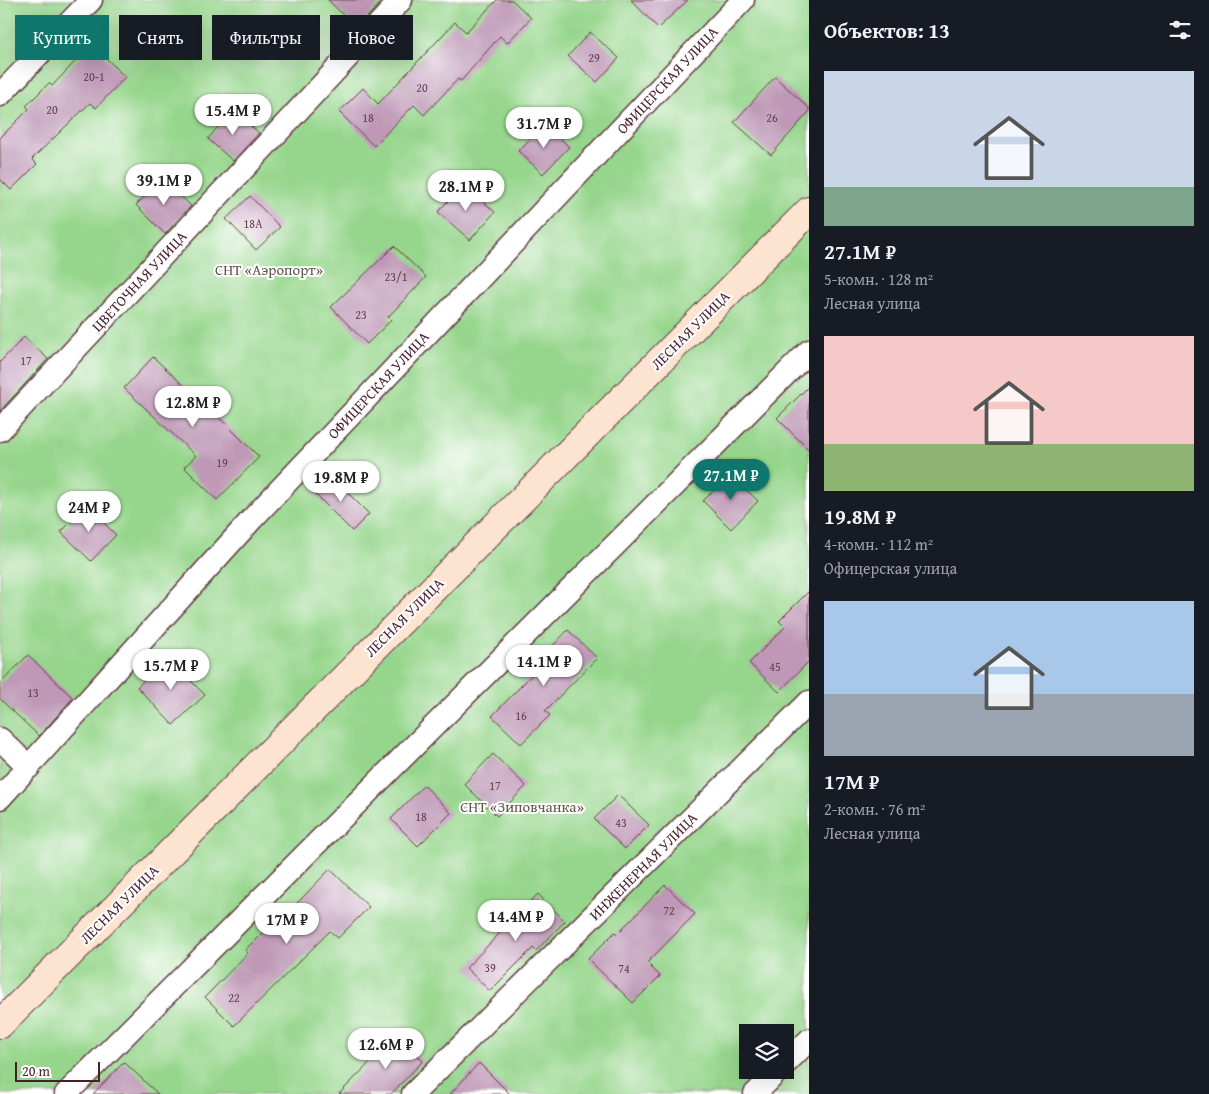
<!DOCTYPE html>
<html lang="ru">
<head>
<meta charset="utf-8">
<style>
  :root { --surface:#171b24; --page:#242831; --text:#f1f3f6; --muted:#9ea1a6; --accent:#0f766e }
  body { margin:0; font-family:"Gentium Book Plus",serif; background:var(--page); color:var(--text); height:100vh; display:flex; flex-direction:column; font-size:19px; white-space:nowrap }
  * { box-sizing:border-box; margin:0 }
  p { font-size:16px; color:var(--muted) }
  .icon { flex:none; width:28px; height:28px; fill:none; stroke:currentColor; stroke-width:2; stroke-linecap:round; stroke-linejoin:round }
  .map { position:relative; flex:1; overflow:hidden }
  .drawer { display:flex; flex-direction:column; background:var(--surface); width:400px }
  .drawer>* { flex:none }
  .top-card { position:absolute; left:15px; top:15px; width:475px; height:45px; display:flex; gap:10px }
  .buttons { position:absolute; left:739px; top:1024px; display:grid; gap:10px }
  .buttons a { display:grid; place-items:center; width:55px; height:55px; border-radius:0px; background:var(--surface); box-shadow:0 5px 20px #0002; font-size:25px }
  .scale { position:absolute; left:15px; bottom:12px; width:85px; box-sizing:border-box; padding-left:5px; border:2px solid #4a1f2b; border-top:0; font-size:14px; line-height:18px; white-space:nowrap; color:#4a1f2b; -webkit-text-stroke:4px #fff; paint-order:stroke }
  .price { position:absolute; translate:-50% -42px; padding:0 11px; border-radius:18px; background:#fff; color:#222; font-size:16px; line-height:32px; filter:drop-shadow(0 1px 2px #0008) }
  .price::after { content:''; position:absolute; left:50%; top:30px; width:15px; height:11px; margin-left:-8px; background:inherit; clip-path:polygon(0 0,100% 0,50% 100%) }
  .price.selected { background:var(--accent); color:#fff }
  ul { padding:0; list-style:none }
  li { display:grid; align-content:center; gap:10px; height:265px; padding:0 15px }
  li span { display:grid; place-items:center; height:155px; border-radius:0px; color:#555 }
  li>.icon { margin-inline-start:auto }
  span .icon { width:90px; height:90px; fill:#fffc; stroke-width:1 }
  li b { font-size:21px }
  h2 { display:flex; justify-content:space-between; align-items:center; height:60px; padding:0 15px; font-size:21px }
  .pill { padding:0 18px; border-radius:0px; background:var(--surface); box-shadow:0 5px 20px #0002; font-size:18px; line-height:45px }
  .pill.selected { background:var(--accent); color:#fff }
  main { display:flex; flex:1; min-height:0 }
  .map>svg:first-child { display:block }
  .green { fill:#96d68c; stroke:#707a5c; fill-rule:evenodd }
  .building { fill:#be98b6 }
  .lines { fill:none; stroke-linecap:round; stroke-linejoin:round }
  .street-casing { stroke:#623d43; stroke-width:25 }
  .secondary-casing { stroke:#623d43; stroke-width:30 }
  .street { stroke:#fff; stroke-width:22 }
  .secondary { stroke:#fde4d1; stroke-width:28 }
  .labels { text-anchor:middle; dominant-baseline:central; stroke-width:4; stroke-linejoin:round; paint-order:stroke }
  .number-label { font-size:12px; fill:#673d4e }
  .street-label { font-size:15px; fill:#4a1f2b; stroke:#fff }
  .park-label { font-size:15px; fill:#615648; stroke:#fff }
</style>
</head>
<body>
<main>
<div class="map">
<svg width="809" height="1094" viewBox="0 0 809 1094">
  <rect width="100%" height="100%" fill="#fff"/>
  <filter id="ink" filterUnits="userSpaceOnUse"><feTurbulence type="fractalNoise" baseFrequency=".02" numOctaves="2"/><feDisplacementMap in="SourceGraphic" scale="10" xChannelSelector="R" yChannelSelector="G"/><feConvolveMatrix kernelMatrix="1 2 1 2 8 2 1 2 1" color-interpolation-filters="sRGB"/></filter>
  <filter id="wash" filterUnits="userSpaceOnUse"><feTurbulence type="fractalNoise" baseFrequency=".0096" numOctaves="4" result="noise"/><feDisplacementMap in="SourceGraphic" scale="20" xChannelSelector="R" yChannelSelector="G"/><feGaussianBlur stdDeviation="1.12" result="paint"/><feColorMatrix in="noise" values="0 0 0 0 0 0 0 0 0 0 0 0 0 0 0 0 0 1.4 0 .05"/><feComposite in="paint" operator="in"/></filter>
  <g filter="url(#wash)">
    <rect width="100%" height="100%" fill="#ede6c8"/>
    <path class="green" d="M0,0H809V1094H0ZM748,1032H785V1070H748Z"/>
    <g id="blocks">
      <g class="building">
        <path d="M328,0H383L357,28Z"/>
        <path d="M497,0H512L531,18L507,43L500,36L461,81L458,79L424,115L414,105L374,146L339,112L363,88L378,104L455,22L466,32Z"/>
        <path d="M631,0H688L658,28Z"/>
        <path d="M590,32L619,58L597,82L568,56Z"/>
        <path d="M92,44L125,77L96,108L90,103L32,159L37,164L11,190L0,179V138L29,109L26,106L49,83L52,86Z"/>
        <path d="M775,77L809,108V112L771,155L734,122Z"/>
        <path d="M232,110L259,133L233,161L208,139Z"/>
        <path d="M545,124L569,147L543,174L518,151Z"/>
        <path d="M163,179L191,206L165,234L136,205Z"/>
        <path d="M463,184L495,212L470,240L438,212Z"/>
        <path d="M250,196L280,227L256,250L226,219Z"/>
        <path d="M394,246L426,277L388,317L391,320L367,344L331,307Z"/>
        <path d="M24,337L48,359L0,411V362Z"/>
        <path d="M153,357L227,425L259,457L217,500L184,467L196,456L124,388Z"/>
        <path d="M809,386V450L777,418Z"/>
        <path d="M730,474L758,501L731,529L703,501Z"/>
        <path d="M330,475L369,514L352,531L313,492Z"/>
        <path d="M87,506L116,535L91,561L61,532Z"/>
        <path d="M809,591V661L779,692L749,663L785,627L779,621Z"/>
        <path d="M568,630L597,658L545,711L550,715L521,744L492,716L548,658L544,655Z"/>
        <path d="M28,655L73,698L39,736L0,699V684Z"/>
        <path d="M168,658L205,695L173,725L137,687Z"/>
        <path d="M493,754L526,786L497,816L464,784Z"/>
        <path d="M424,785L451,813L418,846L391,819Z"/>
        <path d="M618,795L649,825L625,849L594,819Z"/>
        <path d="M330,869L369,907L338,938L330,931L234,1026L205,997L248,953L245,950L275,920L278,923Z"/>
        <path d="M665,885L695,914L647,963L660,976L633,1003L588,959L615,932L617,934Z"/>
        <path d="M538,894L565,921L536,951L533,948L490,991L466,968Z"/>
        <path d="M397,1035L423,1061L391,1094H339Z"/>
        <path d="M124,1062L158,1094H93Z"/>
        <path d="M479,1063L510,1094H450Z"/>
      </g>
    </g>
  </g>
  <g filter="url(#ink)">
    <use href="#blocks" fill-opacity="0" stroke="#623d43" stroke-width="1"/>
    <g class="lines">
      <defs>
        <g id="street">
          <path d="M0,95L91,0"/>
          <path d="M0,430L401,0"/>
          <path d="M0,739L29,767"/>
          <path d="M0,798L252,519L743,0"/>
          <path d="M785,1064L809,1040"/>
          <path d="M66,1094L809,351"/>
          <path d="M413,1094L809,702"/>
          <path d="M755,1094L779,1070"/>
        </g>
        <path id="secondary" d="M0,1024L809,211"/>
      </defs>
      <use href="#street" class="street-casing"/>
      <use href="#secondary" class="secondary-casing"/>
      <use href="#street" class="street"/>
      <use href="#secondary" class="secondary"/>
    </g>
  </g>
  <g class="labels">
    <g class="number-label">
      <text x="594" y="57">29</text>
      <text x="94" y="76">20-1</text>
      <text x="422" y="87">20</text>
      <text x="52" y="109">20</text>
      <text x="368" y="117">18</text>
      <text x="772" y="117">26</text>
      <text x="253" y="223">18А</text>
      <text x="396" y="276">23/1</text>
      <text x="361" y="314">23</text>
      <text x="26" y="360">17</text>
      <text x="222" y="462">19</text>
      <text x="775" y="666">45</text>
      <text x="33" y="692">13</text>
      <text x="521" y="715">16</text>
      <text x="495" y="785">17</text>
      <text x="421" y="816">18</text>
      <text x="621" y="822">43</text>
      <text x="669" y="910">72</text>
      <text x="490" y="967">39</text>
      <text x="624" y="968">74</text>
      <text x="234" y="997">22</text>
    </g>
    <g class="street-label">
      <text transform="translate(667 80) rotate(-47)">ОФИЦЕРСКАЯ УЛИЦА</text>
      <text transform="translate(139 281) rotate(-47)">ЦВЕТОЧНАЯ УЛИЦА</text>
      <text transform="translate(690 330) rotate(-45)">ЛЕСНАЯ УЛИЦА</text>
      <text transform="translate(378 385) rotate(-47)">ОФИЦЕРСКАЯ УЛИЦА</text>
      <text transform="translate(404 617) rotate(-45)">ЛЕСНАЯ УЛИЦА</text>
      <text transform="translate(643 866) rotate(-45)">ИНЖЕНЕРНАЯ УЛИЦА</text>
      <text transform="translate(119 904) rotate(-45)">ЛЕСНАЯ УЛИЦА</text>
    </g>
    <g class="park-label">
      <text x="269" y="269">СНТ «Аэропорт»</text>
      <text x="522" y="806">СНТ «Зиповчанка»</text>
    </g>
  </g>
</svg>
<div class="buttons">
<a><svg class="icon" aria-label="layers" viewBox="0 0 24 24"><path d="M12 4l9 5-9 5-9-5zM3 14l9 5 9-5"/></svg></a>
</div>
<div class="scale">20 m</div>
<b class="price" style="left:233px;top:136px">15.4M ₽</b>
<b class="price" style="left:544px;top:149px">31.7M ₽</b>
<b class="price" style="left:164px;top:206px">39.1M ₽</b>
<b class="price" style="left:466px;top:212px">28.1M ₽</b>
<b class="price" style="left:193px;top:428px">12.8M ₽</b>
<b class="price selected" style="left:731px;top:501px">27.1M ₽</b>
<b class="price" style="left:341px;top:503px">19.8M ₽</b>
<b class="price" style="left:89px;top:533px">24M ₽</b>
<b class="price" style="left:544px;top:687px">14.1M ₽</b>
<b class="price" style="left:171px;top:691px">15.7M ₽</b>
<b class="price" style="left:516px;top:942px">14.4M ₽</b>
<b class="price" style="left:287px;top:945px">17M ₽</b>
<b class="price" style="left:386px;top:1070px">12.6M ₽</b>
<div class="top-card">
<a class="pill selected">Купить</a>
<a class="pill">Снять</a>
<a class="pill">Фильтры</a>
<a class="pill">Новое</a>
</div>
</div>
<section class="drawer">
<h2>Объектов: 13<svg class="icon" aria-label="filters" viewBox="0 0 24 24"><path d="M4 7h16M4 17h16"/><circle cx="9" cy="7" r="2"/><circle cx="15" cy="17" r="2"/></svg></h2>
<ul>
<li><span style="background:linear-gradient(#c9d6e8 75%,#7fa58c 0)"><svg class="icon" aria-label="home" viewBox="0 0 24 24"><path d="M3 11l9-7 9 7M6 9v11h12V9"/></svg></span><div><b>27.1M ₽</b><p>5-комн. · 128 m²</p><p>Лесная улица</p></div></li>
<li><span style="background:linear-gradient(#f6c9c9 70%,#8fb573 0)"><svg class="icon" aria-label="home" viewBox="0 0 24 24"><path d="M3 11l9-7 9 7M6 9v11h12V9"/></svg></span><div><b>19.8M ₽</b><p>4-комн. · 112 m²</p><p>Офицерская улица</p></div></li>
<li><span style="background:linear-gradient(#a9c7e8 60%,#9aa5b1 0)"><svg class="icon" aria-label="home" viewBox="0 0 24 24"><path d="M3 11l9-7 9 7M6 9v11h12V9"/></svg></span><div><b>17M ₽</b><p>2-комн. · 76 m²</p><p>Лесная улица</p></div></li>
</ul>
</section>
</main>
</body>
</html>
